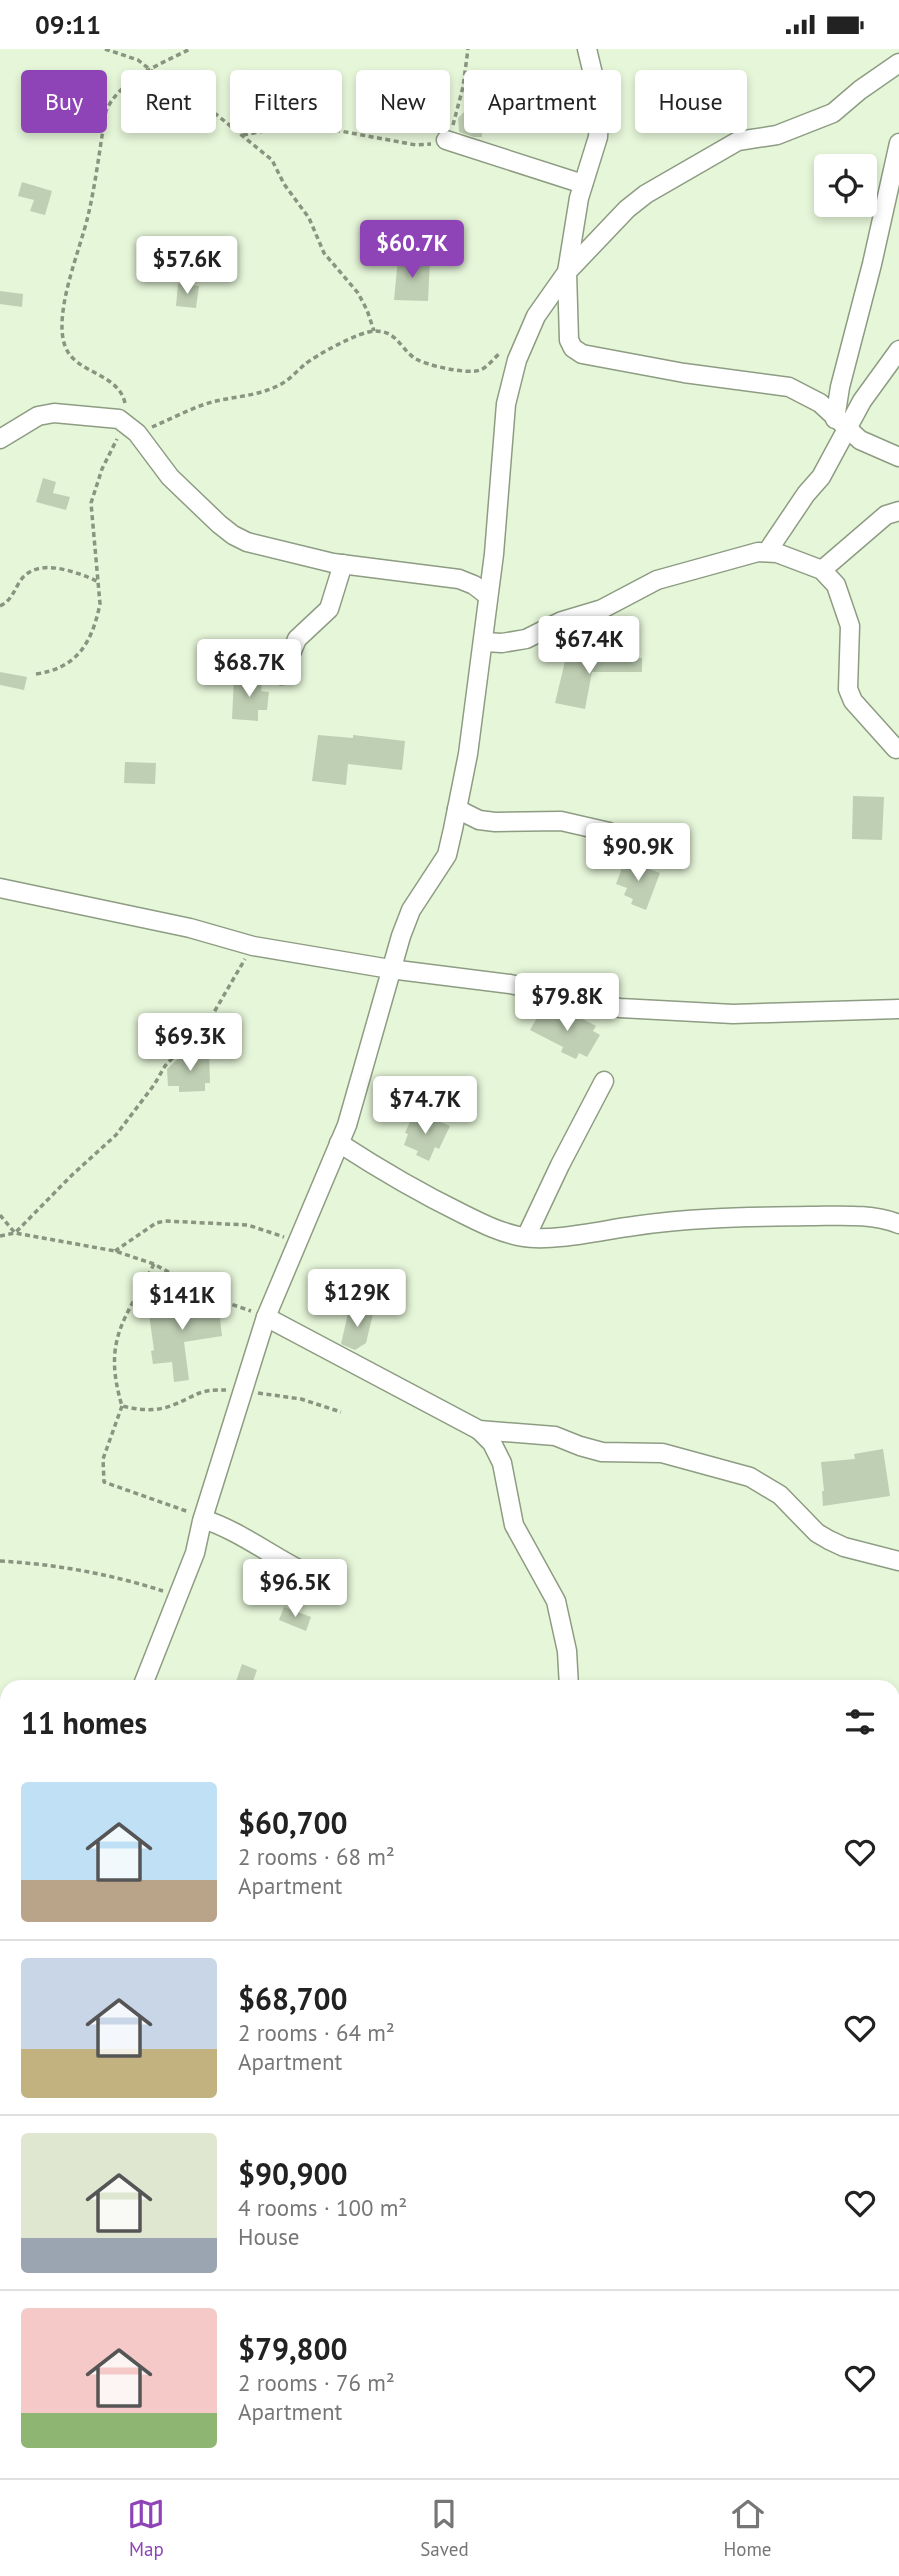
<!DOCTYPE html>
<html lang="en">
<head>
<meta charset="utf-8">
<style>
  :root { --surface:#fff; --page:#f2f2f2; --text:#222; --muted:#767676; --line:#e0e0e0; --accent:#8e44b6 }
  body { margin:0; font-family:"PT Sans",sans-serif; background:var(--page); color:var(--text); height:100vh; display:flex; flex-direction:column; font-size:26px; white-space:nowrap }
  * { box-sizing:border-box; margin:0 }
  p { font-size:23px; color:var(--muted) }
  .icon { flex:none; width:38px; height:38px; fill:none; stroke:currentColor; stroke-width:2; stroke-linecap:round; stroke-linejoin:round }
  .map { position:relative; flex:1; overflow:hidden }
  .drawer { position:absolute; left:0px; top:1631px; width:900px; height:798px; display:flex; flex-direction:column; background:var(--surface); border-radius:21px 21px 0 0; box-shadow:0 4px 10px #0003 }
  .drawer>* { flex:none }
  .guide { position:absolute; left:21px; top:21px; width:858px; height:63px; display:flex; gap:14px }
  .buttons { position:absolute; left:814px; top:105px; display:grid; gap:14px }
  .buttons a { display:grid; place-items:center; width:63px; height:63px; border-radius:7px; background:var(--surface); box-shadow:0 4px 10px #0003; font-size:35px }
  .price { position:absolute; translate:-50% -60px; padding:0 16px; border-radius:7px; background:#fff; color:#222; font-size:23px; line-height:46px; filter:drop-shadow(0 2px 4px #0008) }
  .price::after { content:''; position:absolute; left:50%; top:42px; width:21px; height:16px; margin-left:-10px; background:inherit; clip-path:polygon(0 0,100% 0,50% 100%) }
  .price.on { background:var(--accent); color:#fff }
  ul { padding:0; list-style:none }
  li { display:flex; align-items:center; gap:21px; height:175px; padding:0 21px }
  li+li { border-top:2px solid var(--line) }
  li span { display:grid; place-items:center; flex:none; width:196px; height:140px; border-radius:7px; color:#555 }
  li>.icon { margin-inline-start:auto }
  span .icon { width:84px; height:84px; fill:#fffc; stroke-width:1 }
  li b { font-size:30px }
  h2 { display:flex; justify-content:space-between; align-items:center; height:84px; padding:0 21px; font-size:30px }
  .pill { padding:0 24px; border-radius:7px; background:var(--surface); box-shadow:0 4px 10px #0003; font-size:24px; line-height:63px }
  .pill.on { background:var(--accent); color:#fff }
  .status { display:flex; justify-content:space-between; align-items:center; height:49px; padding:0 35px; background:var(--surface); direction:ltr }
  .status svg { height:19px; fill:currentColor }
  .dock { display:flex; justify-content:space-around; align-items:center; height:98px; border-top:2px solid var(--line); background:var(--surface); font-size:19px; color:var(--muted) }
  .dock a { display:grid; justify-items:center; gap:4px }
  .dock .on { color:var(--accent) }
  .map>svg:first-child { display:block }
  .building { fill:#bfcfb3 }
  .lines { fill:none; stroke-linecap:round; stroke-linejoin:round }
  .lane-casing { stroke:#8d9c82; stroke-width:12 }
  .street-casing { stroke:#8d9c82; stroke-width:21 }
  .path { stroke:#899580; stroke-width:3.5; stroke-dasharray:5 3.5; stroke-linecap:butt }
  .lane { stroke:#fff; stroke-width:9 }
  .street { stroke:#fff; stroke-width:18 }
</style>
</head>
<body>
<div class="status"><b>09:11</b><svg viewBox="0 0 49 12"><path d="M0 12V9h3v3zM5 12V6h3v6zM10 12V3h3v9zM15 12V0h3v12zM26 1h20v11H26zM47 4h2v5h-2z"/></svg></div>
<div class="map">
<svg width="899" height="2429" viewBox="0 0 899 2429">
  <rect width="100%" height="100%" fill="#e6f6d9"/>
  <g class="building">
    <path d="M491,60L492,83H482V88H474L459,83L458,69L466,61Z"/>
    <path d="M22,133L52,142L45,166L30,162L34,151L18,147Z"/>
    <path d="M398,209L430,211L428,252L394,251Z"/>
    <path d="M178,235L199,237L196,259L176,257Z"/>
    <path d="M0,242L23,245L22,258L0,255Z"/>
    <path d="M43,429L56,433L53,444L70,448L66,461L36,453Z"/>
    <path d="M567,604L608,612V608L642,609V623H592L585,660L555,654Z"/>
    <path d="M0,623L27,628L24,641L0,636Z"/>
    <path d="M234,628L262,630L261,642L269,643L267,661H258V672L232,670Z"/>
    <path d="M318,686L353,689V686L405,692L402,721L348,715L346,736L312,732Z"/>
    <path d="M125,713L156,714L155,735L124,734Z"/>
    <path d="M853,747L884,748L882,791L852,790Z"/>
    <path d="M625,811L660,824L646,861L631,855L633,850L624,846L627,839L616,835Z"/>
    <path d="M542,960L566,974L571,964L596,977L593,982L600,986L587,1008L579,1004L576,1010L561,1003L563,998L530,981Z"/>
    <path d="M209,1004L210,1034H205V1042L179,1043V1037H168L167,1020L182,1006Z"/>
    <path d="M413,1066L424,1071L426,1067L450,1077L439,1100L435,1098L429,1112L416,1106L418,1102L404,1096L408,1085L405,1084Z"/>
    <path d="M218,1252L222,1287L184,1293L189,1331L174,1333L172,1313L153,1315L151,1302L154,1301L148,1258Z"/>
    <path d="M349,1260L373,1265L366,1294L355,1301L341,1295Z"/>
    <path d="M883,1400L890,1447L823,1457L822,1442H824L821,1413L855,1410L854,1405Z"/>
    <path d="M284,1558L311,1568L306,1582L279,1571Z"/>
    <path d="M242,1615L257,1621L251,1638H234Z"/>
  </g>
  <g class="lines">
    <defs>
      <path id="lane" d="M0,2306L7,2291"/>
      <g id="street">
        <path d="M899,14L860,41L833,64L777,86L738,92L646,145L627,160L567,223L569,291L573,299L582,305L684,324L789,338L820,354L860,391L899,408"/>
        <path d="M446,91L583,135"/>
        <path d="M835,370L840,338L872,215L899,94"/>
        <path d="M0,390L38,367L54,364L119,370L137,384L170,428L219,475L233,486L247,493L333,514L459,530L474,536L487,546"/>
        <path d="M767,503L806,445L821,428L862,352L899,301"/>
        <path d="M822,521L886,466L899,462"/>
        <path d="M483,593L502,594L526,590L562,572L602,560L657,531L758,503L777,504L822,521L836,536L850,577L848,640L853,652L896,700"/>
        <path d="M282,626L297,590L329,560L343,515"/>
        <path d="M457,760L479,771L495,773L561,772L609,783"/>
        <path d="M0,839L190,879L253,897L390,920L510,935L620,959L733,965L899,960"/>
        <path d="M339,1094C379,1120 420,1144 463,1165C483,1175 501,1184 523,1188C553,1193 603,1181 634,1177C692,1168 751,1168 809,1167C839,1167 871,1164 899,1175"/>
        <path d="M526,1188L560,1116L604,1032"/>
        <path d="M266,1268L479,1381L555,1387L580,1397L602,1403L662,1404L750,1428L780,1446L817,1484L829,1491L844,1498L899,1512"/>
        <path d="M479,1381L492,1394L502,1414L514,1476L556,1552L567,1602L569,1638"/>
        <path d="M203,1470C240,1482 271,1507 306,1524"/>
        <path d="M142,1638L195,1504L202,1472L266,1268L347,1076L401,887L411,861L447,806L453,780L468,705L494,505L506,355L517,311L536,267L567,223L579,149L598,88L600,54L587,0"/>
        <path d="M0,2030H7"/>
        <path d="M892,2062H899"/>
        <path d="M522,2422L523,2429"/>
      </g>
    </defs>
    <use href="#lane" class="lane-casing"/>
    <use href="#street" class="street-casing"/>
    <g class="path">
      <path d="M105,0L138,11L162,30L217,66L272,111L284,135L309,169L324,204L358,244L367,261L374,282"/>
      <path d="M453,76L463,38L468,0"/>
      <path d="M243,86L296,76L313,77L416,96L431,95"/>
      <path d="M125,354C118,323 75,325 65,297C53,264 80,201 88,167C96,133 100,97 106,62C120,30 161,15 190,0"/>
      <path d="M152,378C171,370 191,359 212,353C236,347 261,347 283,334C291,329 297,322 304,316C316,306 360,282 375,282C396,282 399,297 413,308C422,316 469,326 480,321C487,319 494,309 500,304"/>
      <path d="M0,557C11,552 14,542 20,532C37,507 76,523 97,532"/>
      <path d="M36,625C78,619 92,593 100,555L91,454L102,420L117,390"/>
      <path d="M0,1166L15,1184L72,1126L116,1086L154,1036L165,1017L213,965L245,910"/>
      <path d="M0,1187L15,1184L115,1202L154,1215L219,1251L251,1262"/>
      <path d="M115,1202L156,1174L165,1172L248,1176L284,1188"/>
      <path d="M154,1215C125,1271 102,1290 122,1357C139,1361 156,1363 173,1356C196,1347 198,1340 226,1341"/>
      <path d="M258,1344L301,1350L341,1363"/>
      <path d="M122,1357L103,1410L104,1433L189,1463"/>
      <path d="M0,1512C54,1515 111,1525 163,1542"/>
      <path d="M0,1835L7,1837"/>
      <path d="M0,2369L7,2370"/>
      <path d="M225,2422L240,2429"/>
    </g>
    <use href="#lane" class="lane"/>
    <use href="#street" class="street"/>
  </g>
</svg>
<div class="buttons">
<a><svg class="icon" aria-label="locate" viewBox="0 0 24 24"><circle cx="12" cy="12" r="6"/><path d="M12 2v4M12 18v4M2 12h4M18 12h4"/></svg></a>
</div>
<b class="price on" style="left:412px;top:231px">$60.7K</b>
<b class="price" style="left:187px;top:247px">$57.6K</b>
<b class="price" style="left:589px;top:627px">$67.4K</b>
<b class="price" style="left:249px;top:650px">$68.7K</b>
<b class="price" style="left:638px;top:834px">$90.9K</b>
<b class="price" style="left:567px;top:984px">$79.8K</b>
<b class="price" style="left:190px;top:1024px">$69.3K</b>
<b class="price" style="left:425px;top:1087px">$74.7K</b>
<b class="price" style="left:357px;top:1280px">$129K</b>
<b class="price" style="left:182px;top:1283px">$141K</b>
<b class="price" style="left:295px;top:1570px">$96.5K</b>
<div class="guide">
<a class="pill on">Buy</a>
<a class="pill">Rent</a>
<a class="pill">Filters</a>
<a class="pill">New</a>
<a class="pill">Apartment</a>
<a class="pill">House</a>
</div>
<section class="drawer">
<h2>11 homes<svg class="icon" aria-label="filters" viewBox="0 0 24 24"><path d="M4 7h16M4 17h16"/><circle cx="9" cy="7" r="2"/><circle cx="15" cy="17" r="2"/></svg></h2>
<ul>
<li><span style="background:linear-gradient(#bfe0f5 70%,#b9a48a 0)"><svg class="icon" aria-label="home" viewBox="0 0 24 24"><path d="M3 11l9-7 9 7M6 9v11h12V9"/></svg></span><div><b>$60,700</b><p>2 rooms · 68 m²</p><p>Apartment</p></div><svg class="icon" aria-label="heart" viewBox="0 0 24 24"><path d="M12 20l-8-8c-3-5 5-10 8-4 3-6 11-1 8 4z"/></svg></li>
<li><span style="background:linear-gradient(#c9d6e8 65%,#c2b280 0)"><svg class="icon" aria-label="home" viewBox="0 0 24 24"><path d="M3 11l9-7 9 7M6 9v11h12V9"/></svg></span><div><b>$68,700</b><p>2 rooms · 64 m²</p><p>Apartment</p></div><svg class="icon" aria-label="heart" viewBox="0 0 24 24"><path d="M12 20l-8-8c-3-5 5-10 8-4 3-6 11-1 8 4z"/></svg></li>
<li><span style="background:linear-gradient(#dfe7d0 75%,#9aa5b1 0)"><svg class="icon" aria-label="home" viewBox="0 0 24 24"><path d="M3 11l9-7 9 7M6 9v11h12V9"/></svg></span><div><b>$90,900</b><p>4 rooms · 100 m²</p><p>House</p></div><svg class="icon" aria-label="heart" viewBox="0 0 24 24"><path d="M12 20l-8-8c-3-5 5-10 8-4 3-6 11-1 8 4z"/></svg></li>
<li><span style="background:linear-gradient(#f6c9c9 75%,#8fb573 0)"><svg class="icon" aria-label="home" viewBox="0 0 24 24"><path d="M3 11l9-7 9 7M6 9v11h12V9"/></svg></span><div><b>$79,800</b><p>2 rooms · 76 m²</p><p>Apartment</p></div><svg class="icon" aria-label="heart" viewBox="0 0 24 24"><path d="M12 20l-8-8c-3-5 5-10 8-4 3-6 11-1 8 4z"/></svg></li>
</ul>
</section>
</div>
<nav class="dock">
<a class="on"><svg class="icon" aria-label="map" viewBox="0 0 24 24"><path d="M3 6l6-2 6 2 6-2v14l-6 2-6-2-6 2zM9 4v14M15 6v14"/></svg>Map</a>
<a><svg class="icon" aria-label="saved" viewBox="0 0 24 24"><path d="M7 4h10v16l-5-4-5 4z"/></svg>Saved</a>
<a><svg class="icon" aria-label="home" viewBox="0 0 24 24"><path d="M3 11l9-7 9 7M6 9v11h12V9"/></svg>Home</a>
</nav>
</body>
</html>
